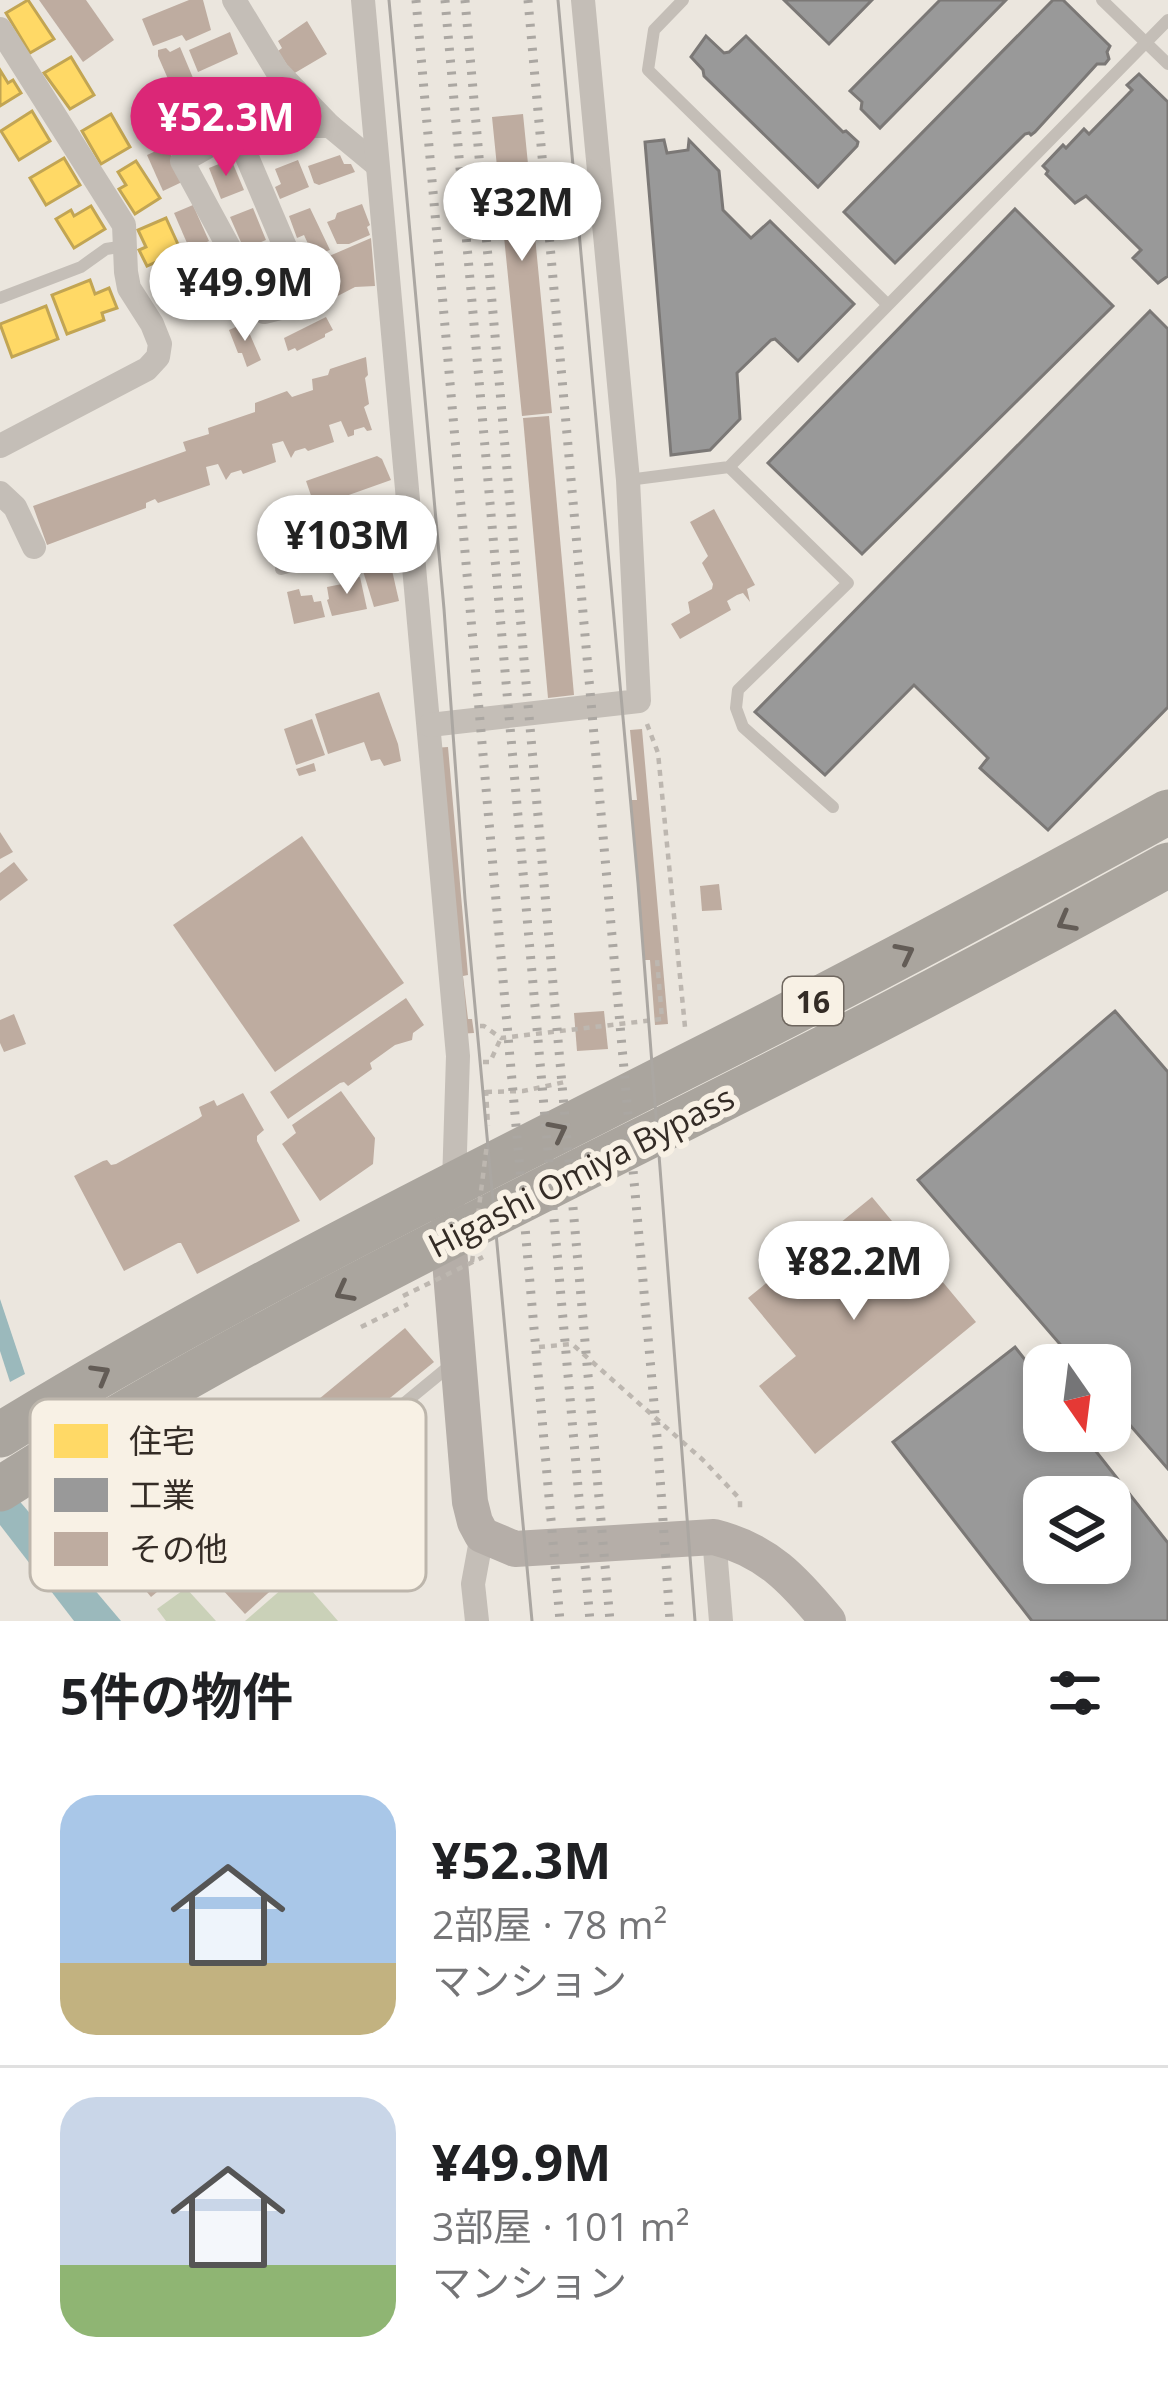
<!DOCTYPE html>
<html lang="ja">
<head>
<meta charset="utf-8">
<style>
  :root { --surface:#fff; --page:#f6f6f6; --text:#202124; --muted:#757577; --line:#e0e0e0; --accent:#db2777 }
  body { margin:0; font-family:"Open Sans","Noto Sans JP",sans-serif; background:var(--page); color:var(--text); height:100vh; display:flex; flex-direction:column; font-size:45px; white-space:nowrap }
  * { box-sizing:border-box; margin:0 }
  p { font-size:39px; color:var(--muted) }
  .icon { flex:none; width:66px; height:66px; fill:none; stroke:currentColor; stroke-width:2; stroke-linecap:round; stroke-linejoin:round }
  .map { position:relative; height:1621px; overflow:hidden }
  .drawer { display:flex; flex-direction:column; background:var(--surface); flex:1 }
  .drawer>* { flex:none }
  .needle { width:78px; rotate:166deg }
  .fabs { position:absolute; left:1023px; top:1344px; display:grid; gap:24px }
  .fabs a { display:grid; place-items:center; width:108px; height:108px; border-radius:24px; background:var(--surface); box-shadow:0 6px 18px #0003; font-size:60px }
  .price { position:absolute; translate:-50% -102px; padding:0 27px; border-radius:42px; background:#fff; color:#222; font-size:39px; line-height:78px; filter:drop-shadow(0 3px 6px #0008) }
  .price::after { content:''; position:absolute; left:50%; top:72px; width:36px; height:27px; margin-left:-18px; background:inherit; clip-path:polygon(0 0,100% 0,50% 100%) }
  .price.active { background:var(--accent); color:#fff }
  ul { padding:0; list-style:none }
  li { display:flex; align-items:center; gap:36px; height:300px; padding:0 60px }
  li+li { border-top:3px solid var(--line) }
  li span { display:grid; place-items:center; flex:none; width:336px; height:240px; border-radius:36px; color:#555 }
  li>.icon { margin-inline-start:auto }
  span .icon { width:144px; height:144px; fill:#fffc; stroke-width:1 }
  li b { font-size:51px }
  h2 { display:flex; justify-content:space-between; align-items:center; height:144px; padding:0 60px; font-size:51px }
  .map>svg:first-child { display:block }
  .green { fill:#cad1b8 }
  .water { fill:#9bb9bc }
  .homes { fill:#ffd966; stroke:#c2a553; stroke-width:3 }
  .industry { fill:#999; stroke:#7b7876; stroke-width:3; fill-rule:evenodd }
  .building { fill:#beaca0 }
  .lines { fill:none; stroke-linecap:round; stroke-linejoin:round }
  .path { stroke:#bdb7b0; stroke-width:4.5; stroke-dasharray:6 6; stroke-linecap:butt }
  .lane { stroke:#c4beb7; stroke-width:12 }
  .street { stroke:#c4beb7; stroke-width:24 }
  .secondary { stroke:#b5aea8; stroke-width:36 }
  .highway { stroke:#aaa59e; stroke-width:45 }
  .tram { stroke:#aba7a2; stroke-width:3 }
  .rail { stroke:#aba7a2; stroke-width:9; stroke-dasharray:3 9; stroke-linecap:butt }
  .path-bridge { stroke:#bdb7b0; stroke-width:4.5; stroke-dasharray:6 6; stroke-linecap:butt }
  .oneway { stroke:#635c56 }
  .labels { text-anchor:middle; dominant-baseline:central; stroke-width:12; stroke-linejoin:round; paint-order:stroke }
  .shield { fill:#f8f1e5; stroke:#6f675f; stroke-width:3 }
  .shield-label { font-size:30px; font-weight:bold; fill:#342c26 }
  .street-label { font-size:33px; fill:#342c26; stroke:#f8f1e5 }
  .key { fill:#f8f1e5; stroke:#bdb6ac; stroke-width:3 }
  .key-label { font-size:33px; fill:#342c26 }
</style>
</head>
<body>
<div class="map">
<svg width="1168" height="1621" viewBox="0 0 1168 1621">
  <rect width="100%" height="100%" fill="#ebe6de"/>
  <g class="green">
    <path d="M298,1575L338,1621H245Z"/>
    <path d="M186,1588L216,1621H166L157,1609Z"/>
  </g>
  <g class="water">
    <path d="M0,1299L25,1374L10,1382L0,1351Z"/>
    <path d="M0,1478L121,1621H74L0,1525Z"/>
  </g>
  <g class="homes">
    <path d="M28,0L54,39L30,53L6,13Z"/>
    <path d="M71,57L94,95L70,109L44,73Z"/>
    <path d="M0,70L8,83L13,80L21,93L0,106Z"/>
    <path d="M32,111L50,141L19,160L1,131Z"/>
    <path d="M111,114L130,147L101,164L82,131Z"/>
    <path d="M64,158L80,185L46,205L30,178Z"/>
    <path d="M136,161L160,198L135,214L119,189L126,185L118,172Z"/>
    <path d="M91,206L105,229L74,248L56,219L71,210L74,216Z"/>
    <path d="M166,218L181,251L147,266L139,250L146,247L138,230Z"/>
    <path d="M90,280L95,294L109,288L117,308L102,313L104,320L67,334L52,295Z"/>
    <path d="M46,306L58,339L12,357L0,324Z"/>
  </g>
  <g class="industry">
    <path d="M784,0H872L829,44Z"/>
    <path d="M940,0H1006L880,128L861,109L862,102L850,91Z"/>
    <path d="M1053,0H1063L1110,46L1107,52L1109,59L1105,64H1097L1035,132L1031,135L1029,133L1025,134L895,263L844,212Z"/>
    <path d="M706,36L724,53L729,52L746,36L843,132L846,131L858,142L857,146L818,187L704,76L703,70L691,57Z"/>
    <path d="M1139,74L1168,102V276L1158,283L1133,258L1141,250L1086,196L1075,203L1046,174L1048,171L1043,166L1063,145L1066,148L1084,129L1089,134L1132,90L1127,85Z"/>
    <path d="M664,140L667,153L688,150L689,140L719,171L723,210L751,238L770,221L854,304L798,361L775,339L771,340L737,373L740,419L710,450L671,455L645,142Z"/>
    <path d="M1015,209L1113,306L862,554L768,463Z"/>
    <path d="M1150,311L1168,329V707L1048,830L980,768L988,758L914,685L825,775L755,712Z"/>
    <path d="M1115,1011L1168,1072V1469L1110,1402V1365H1078L918,1180Z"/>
    <path d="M1015,1347L1044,1384V1431H1080L1168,1543V1621H1032L893,1442ZM1044,1497H1110V1563H1044Z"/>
  </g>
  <g class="building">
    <path d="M39,0H86L114,40L83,62Z"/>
    <path d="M189,0H203L211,30L186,41L182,35L153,46L142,19Z"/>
    <path d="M307,21L327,54L293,74L278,51L282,48L278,41Z"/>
    <path d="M230,32L238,54L198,72L189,50Z"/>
    <path d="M180,47L196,85L175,95L158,56V50L166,48L170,52Z"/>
    <path d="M255,78L264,94L259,97L262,103L233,115L228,106L225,107L219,95Z"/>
    <path d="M214,95L224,119L191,131L180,105L190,101L193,104Z"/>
    <path d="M523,114L534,224L517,226H534L552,413L522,416L492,117Z"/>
    <path d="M167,146L182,182L163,191L147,155Z"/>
    <path d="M340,155L344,164H351L355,172L319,185L314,183L308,166Z"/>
    <path d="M231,159L244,190L221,199L209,168Z"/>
    <path d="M298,160L309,187L280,199L275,187L281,184L275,169Z"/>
    <path d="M362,204L370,225L367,227L370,235L349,244H337L327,222L335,219L337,213Z"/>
    <path d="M193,205L209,241L190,250L174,213Z"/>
    <path d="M253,208L266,240L244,249L230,217Z"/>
    <path d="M310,208L330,250L307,258L303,248L309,246L304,235L297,238L289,216Z"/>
    <path d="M371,238L375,286L355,287L330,300L313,263Z"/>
    <path d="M275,257L287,285L286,289L268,298L255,273L267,267L268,260Z"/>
    <path d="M220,266L235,302L217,309L202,273Z"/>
    <path d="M326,317L333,330L325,334V337L297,351L295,348L288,351L284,338Z"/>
    <path d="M245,323L261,360L247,367L242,353H238L229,330Z"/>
    <path d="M366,357L368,375L365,378L369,404L364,407L372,430L367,431L364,427L354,430V435L348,437L341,421L329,425L334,442L308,451L305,448L295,451L291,458L283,441L272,444L276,462L243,474L241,470L231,473L226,480L218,464L206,467L210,485L158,503L155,499L146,503V508L47,545L33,506L186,451L183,442L209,434L208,428L255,412V403L287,391L292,397L313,390L312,379L328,375L330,369Z"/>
    <path d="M549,416L574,695L548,698L523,418Z"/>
    <path d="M377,456L382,459L391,480L315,507L306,481Z"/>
    <path d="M382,502L390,525L330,544L323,521Z"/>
    <path d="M714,509L755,585L747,589L750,602L743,593L737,595L727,601L731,610L680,639L671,624L690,613L688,602L712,589L713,584L702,563L708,556L690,522Z"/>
    <path d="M391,566L399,601L374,607L363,571Z"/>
    <path d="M360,577L367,609L332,616L327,600L329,599L327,587L342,584V580Z"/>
    <path d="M299,589L301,596L312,595L314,602L321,601L325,617L294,624L287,592Z"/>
    <path d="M379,692L398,744L401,761L384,766L380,759L371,761L364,742L328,754L315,714Z"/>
    <path d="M312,719L325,755L296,765L284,729Z"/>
    <path d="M642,729L668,1024L655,1025L650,960H644L631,800H637L630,730Z"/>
    <path d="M448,747L468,975L463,976L468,1019H472L474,1033L458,1034L433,748Z"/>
    <path d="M314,763L316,771L299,776L296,769Z"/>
    <path d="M0,832L13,852L0,859Z"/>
    <path d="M302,836L404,983L275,1072L173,925Z"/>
    <path d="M14,862L28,880L0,901V873Z"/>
    <path d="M719,884L722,910L702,911L700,886Z"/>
    <path d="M406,998L424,1025L413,1033L412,1040L395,1045L370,1063L372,1069L348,1086L344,1082L340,1083L288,1119L270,1092Z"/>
    <path d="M604,1011L608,1049L577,1051L574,1013Z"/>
    <path d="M14,1014L26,1044L4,1052L0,1043V1020Z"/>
    <path d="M341,1091L375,1138L373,1164L320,1201L282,1144L296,1133L292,1125Z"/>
    <path d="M243,1093L264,1130L257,1136V1141L300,1221L197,1274L181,1243H178L124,1271L74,1176L103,1161L107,1160L111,1165L116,1164L198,1119L202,1116L199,1107L214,1100L217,1106Z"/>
    <path d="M872,1197L976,1322L815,1454L759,1386L796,1356L748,1298Z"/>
    <path d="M405,1328L434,1362L330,1447L302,1413Z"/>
    <path d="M212,1491L239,1524L151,1597L124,1564Z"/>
    <path d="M263,1547L288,1575L245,1614L220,1587Z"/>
  </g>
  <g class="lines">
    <g class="path">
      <path d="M647,724L658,753L685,1027"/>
      <path d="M480,1026H484L501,1038L662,1019L657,959"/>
      <path d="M483,1062H490L500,1040"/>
      <path d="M486,1090L488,1126"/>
      <path d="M486,1092L523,1091L565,1082"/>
      <path d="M361,1327L408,1304"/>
      <path d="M539,1347L572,1344L703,1460L740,1499V1513"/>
    </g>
    <g class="lane">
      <path d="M683,0L654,30L648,70L887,304"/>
      <path d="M1102,0L1168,64"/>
      <path d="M0,298L81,267L106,249L125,246"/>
      <path d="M729,467L848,583L738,690L736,708L743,727L833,807"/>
      <path d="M628,480L729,467L1168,20"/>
      <path d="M281,569L410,533"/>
      <path d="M194,1576L452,1364"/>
    </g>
    <g class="street">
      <path d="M234,0L277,71L330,126L377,165"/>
      <path d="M363,0L458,1056L454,1183"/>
      <path d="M0,29L124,225L126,272L129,288L152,324L160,344L158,357L147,369L0,446"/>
      <path d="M249,136L232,133L182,161L264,312L308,301L244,150L249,136L281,126H330"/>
      <path d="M0,493L15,507L34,547"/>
      <path d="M430,725L639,701L628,480L583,0"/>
      <path d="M714,1537L721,1621"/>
      <path d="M477,1621L473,1584L482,1535"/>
    </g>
    <path class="secondary" d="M450,1215L448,1237L470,1502L475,1522L482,1535L515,1549L714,1537C767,1550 794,1580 828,1621"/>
    <g class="highway">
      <path d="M0,1435C221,1299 455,1184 687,1066C849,985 1009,899 1168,812"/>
      <path d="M0,1489C261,1324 541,1192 816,1052C934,992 1052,929 1168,865"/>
    </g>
    <g class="tram">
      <path d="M389,0L444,609L465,899L532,1621"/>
      <path d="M558,0L638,883L695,1621"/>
    </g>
    <g class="rail">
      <path d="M416,0L560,1621"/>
      <path d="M445,0L590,1621"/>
      <path d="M465,0L610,1621"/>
      <path d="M528,0L658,1448L670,1621"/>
    </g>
    <g class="path-bridge">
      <path d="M472,1262L487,1144"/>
      <path d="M403,1296L483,1257"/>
    </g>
  </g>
  <defs><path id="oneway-chevron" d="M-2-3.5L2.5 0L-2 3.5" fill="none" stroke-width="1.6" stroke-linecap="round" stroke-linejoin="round" transform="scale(3)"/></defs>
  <g class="oneway">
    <use href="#oneway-chevron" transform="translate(1066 922) rotate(151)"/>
    <use href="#oneway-chevron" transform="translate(905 953) rotate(-27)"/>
    <use href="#oneway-chevron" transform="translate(558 1131) rotate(-27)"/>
    <use href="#oneway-chevron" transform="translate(344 1292) rotate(152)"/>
    <use href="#oneway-chevron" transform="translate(101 1374) rotate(-30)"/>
  </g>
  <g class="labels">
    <rect class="shield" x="783" y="977" width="60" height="48" rx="9"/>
    <g class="shield-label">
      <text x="813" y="1001">16</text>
    </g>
    <g class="street-label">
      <text transform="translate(581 1171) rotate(-27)">Higashi Omiya Bypass</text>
    </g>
  </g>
  <rect x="30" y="1399" width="396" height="192" rx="18" class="key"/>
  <rect x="54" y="1424" width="54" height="34" fill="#ffd966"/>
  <rect x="54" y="1478" width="54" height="34" fill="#999"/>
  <rect x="54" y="1532" width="54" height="34" fill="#beaca0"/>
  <g class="key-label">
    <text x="129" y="1453">住宅</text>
    <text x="129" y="1507">工業</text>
    <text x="129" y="1561">その他</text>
  </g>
</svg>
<div class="fabs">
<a><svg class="needle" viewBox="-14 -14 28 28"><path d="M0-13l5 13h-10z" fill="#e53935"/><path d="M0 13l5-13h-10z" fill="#757577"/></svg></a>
<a><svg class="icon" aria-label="layers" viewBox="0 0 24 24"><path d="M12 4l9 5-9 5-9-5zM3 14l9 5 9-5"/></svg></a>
</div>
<b class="price active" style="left:226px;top:179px">¥52.3M</b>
<b class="price" style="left:522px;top:264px">¥32M</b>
<b class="price" style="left:245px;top:344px">¥49.9M</b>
<b class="price" style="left:347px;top:597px">¥103M</b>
<b class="price" style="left:854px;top:1323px">¥82.2M</b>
</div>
<section class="drawer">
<h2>5件の物件<svg class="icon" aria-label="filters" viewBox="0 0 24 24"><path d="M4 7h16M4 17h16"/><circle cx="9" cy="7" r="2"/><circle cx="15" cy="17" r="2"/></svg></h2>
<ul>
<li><span style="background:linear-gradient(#a9c7e8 70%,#c2b280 0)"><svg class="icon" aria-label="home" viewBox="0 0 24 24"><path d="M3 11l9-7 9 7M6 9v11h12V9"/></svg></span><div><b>¥52.3M</b><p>2部屋 · 78 m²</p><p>マンション</p></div></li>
<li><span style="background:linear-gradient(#c9d6e8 70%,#8fb573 0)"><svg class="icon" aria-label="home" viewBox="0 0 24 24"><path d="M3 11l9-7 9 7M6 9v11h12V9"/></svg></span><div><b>¥49.9M</b><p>3部屋 · 101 m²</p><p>マンション</p></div></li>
</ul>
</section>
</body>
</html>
